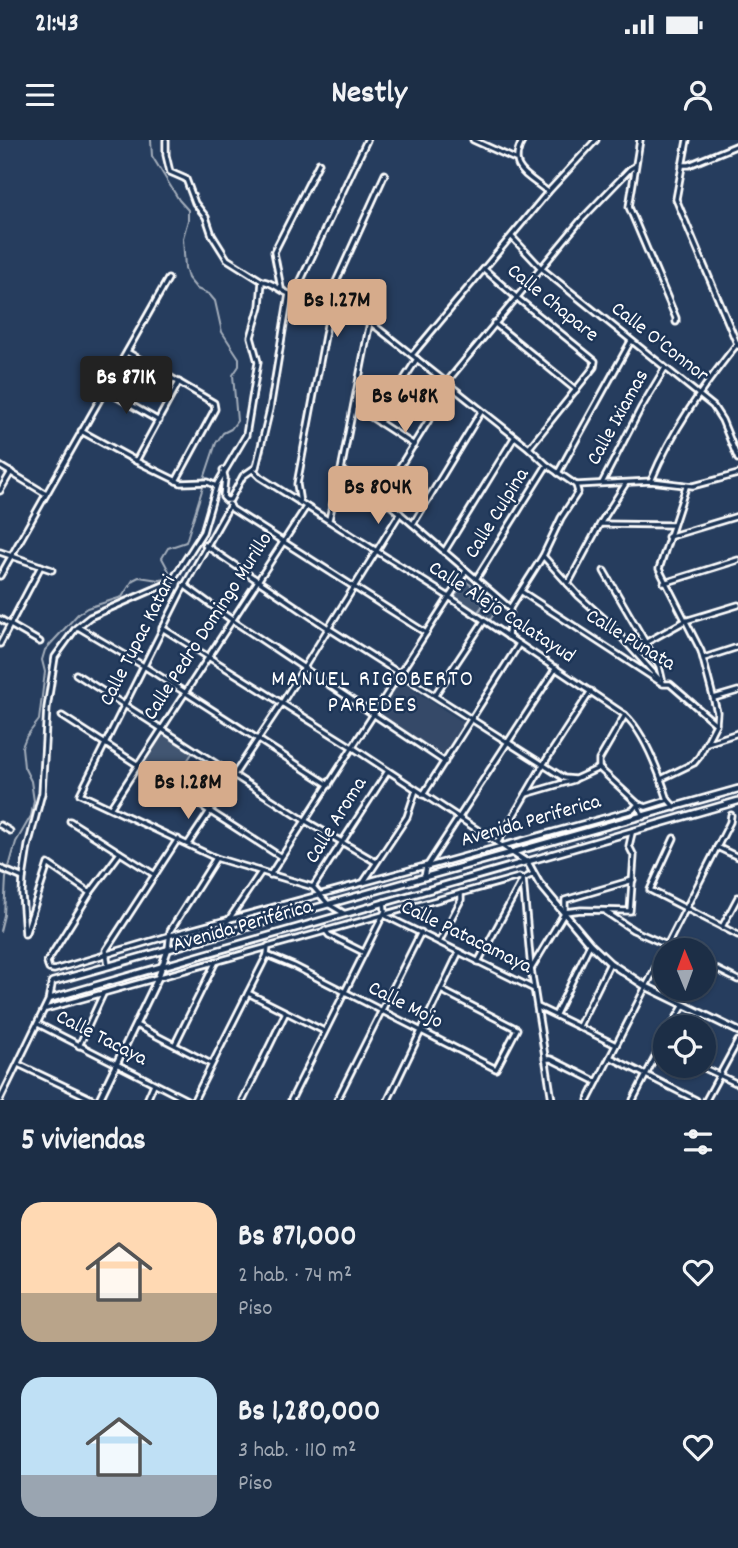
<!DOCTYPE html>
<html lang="es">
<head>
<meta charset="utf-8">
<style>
  :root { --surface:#1c2e46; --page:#293a51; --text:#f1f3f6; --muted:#a0a8b3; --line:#3a4a5f; --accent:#d6ab8b }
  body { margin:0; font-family:Dekko,sans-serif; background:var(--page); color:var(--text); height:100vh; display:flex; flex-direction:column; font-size:26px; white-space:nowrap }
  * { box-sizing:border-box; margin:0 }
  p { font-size:23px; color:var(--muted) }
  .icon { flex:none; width:38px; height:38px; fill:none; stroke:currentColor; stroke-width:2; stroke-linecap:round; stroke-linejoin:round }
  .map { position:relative; height:960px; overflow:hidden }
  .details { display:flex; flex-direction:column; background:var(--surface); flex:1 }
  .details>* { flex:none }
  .needle { width:46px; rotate:359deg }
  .fabs { position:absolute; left:653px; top:798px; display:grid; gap:14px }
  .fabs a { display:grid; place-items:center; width:63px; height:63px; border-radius:50%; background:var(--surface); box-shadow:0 2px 5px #0004,0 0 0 2px var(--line); font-size:35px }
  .price { position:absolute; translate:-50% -60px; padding:0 16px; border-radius:7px; background:var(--accent); color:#111; font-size:23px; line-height:46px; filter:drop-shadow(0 2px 4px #0008) }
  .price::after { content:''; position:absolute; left:50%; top:42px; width:21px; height:16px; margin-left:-10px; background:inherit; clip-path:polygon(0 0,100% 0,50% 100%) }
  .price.selected { background:#222; color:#fff }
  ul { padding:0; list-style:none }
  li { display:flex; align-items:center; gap:21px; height:175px; padding:0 21px }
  li span { display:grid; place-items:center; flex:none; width:196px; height:140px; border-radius:21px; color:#555 }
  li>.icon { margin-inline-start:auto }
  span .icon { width:84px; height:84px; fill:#fffc; stroke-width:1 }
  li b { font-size:30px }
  h2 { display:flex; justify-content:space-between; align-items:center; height:84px; padding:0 21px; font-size:30px }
  .status { display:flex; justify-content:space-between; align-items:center; height:49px; padding:0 35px; background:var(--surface); direction:ltr }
  .status svg { height:19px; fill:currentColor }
  header { display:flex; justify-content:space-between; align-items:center; height:91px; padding:0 21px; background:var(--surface); font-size:32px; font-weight:700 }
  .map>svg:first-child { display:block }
  .built { fill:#344a68 }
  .green { fill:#425672; stroke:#a0aab8; stroke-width:2 }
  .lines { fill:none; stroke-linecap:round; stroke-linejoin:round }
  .stream { stroke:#a4aebb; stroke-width:2 }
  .minor-casing { stroke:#fff; stroke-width:9 }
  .tertiary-casing { stroke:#fff; stroke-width:10 }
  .minor { stroke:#1d3557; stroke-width:3.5 }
  .tertiary { stroke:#1d3557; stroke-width:4.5 }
  .labels { text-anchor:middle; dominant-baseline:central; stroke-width:5; stroke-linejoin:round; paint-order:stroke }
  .street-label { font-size:21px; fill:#fff; stroke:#1d3557 }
  .neighbourhood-label { font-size:23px; letter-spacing:2px; fill:#fff; stroke:#1d3557 }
</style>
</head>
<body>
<div class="status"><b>21:43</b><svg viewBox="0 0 49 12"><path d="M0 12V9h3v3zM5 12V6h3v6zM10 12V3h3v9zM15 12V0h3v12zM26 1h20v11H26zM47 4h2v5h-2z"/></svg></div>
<header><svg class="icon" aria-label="menu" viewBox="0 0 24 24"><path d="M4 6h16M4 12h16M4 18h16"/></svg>Nestly<svg class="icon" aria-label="person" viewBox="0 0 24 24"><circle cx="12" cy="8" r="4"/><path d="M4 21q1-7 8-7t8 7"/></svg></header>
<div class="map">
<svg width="738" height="960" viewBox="0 0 738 960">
  <rect width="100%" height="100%" fill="#263d5e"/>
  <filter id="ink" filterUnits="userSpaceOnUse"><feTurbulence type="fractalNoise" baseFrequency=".0143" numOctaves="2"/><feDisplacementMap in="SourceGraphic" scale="14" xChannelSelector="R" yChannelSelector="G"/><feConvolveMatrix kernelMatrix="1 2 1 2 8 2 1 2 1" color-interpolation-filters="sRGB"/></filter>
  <g filter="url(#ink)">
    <path class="built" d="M398,542H401L463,582L464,584L444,615L378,575Z"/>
    <g class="green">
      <path d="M465,441L500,465L490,480L478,473L483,465L477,473L454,457Z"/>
      <path d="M162,592L193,612L172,644L141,624Z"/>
    </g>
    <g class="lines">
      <g class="stream">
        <path d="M151,0L152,16L179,60L188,70V80L183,98L185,128L188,138L197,149L209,154L215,161L222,192L239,218V226L233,235L237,281L231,289L223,293L216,303L204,339"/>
        <path d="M0,791L4,775L6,738L16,702L31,676L34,661L31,641L24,627L22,607L26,597L39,580L45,532L42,520L45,510L78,474L87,468L122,457L133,440L139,437L159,440L168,439L169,431L162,418L168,408L186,402L203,347"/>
      </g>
      <defs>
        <g id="minor">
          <path d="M473,0L515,19"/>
          <path d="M523,0C506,29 528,35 548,52"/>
          <path d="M640,0L629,67L676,178V182"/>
          <path d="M687,0L676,59L738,206"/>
          <path d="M682,25H689L738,5"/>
          <path d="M512,97L541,128L713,266L722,280L738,319"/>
          <path d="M484,129L516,157L595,221L594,227L529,308"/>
          <path d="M262,141C273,142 279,150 289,154L370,182L529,308L547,325L576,345"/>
          <path d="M281,148L274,112L319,23"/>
          <path d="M294,155L367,0"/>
          <path d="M494,183L576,250"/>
          <path d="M127,212L214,263L215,269L176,341"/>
          <path d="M412,215L548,52L596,0"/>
          <path d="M446,243L581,80L630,29L635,26"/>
          <path d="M105,250L159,281"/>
          <path d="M354,266L414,305"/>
          <path d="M380,283L385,269L417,219"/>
          <path d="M81,291L136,321L179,242"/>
          <path d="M136,321L181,343L208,342L216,346"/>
          <path d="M0,326L46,354"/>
          <path d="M223,330L225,338L223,357L226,360H230L243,336L256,327L270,269L289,154"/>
          <path d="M253,330L260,337L449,457L625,575C645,593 660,635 668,660"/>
          <path d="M341,330L381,357L510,468"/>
          <path d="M558,333L631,201"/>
          <path d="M651,341C672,290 703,247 737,204"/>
          <path d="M602,343L641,268L665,228"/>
          <path d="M576,345L651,341L693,346L738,334"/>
          <path d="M0,351L11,332"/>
          <path d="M381,357L450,246"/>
          <path d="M300,363L297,344L330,169V155L385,34"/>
          <path d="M229,364L232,369L426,493"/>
          <path d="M230,365L181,452L80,654L216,718L313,747L328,764L345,774"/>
          <path d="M329,379L341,330L370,182"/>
          <path d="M413,384L481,272"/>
          <path d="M601,384L672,385"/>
          <path d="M668,397L738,376"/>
          <path d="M205,405L328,488L564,638L575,639L599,628"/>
          <path d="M0,412L52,430"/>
          <path d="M444,412L514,298"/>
          <path d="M543,416L579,456L608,482L659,539"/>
          <path d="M604,431L659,526L663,543"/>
          <path d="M0,436L168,139"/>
          <path d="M476,439L547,325"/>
          <path d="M664,443L738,420"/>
          <path d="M568,444L600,384L626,343"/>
          <path d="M184,445L232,480L445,622"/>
          <path d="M522,452L663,544H670L716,584"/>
          <path d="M0,479L40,502"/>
          <path d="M78,487L147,528L329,645"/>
          <path d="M162,488L352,607L511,712"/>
          <path d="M508,497L510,468L543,416L561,378L578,352L576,345"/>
          <path d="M645,503L685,481L738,465"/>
          <path d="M0,504L41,426"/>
          <path d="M704,518L738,507"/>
          <path d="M76,534L304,680L376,722"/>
          <path d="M435,555L484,481"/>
          <path d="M714,558L738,551"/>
          <path d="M62,576L281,717"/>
          <path d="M707,603L738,593"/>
          <path d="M599,628L638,664L646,667L668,660L675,668"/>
          <path d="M599,628V620L625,575"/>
          <path d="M661,639L694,623L699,617L716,584L717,572L701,511L659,429L686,347"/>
          <path d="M526,654L574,640"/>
          <path d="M423,655L519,504"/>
          <path d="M111,667L306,367"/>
          <path d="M70,681L155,735"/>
          <path d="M0,685L10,691"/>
          <path d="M674,698L650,750L738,795"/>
          <path d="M498,702L543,625L591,551"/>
          <path d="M188,704L282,563L400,373"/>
          <path d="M717,707L738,717"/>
          <path d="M120,713L90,753L47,822L49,829L54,830L168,796L428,725L556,528"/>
          <path d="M0,728L23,738"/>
          <path d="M533,734L523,739L531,829L552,960"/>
          <path d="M270,735L466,431"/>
          <path d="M424,737L426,727L633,670L638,664L643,677"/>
          <path d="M363,743L407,677L416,650"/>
          <path d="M313,747L388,631"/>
          <path d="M565,772L581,770L630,771L634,716L629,706L632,693"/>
          <path d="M606,772L633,790L678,810"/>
          <path d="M384,775L534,849"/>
          <path d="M722,787L738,757"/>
          <path d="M325,790L329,795L363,812"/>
          <path d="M26,792L48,724L90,753"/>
          <path d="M25,794L22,754L23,738L28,706L42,653L47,568L55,517L76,488L90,477L166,444L173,439L203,392L217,344L246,295L258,222L251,197L260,166L262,141L227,119L212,95L206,77L195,63L186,39L170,32L166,15V0"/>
          <path d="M219,794L261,732"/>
          <path d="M439,802L461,760V753"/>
          <path d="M268,806L267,815L294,826L496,929L517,889L441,850"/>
          <path d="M168,809L170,791L216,718"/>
          <path d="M704,823L738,840"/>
          <path d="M108,826L106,810L178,699"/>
          <path d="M531,829L565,772V760L633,740"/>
          <path d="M248,853L324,891"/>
          <path d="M538,867L616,905"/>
          <path d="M46,869L519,737L523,739L478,822"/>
          <path d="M556,874L590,804"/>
          <path d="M38,884L187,960"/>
          <path d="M136,885L211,924"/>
          <path d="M579,886L610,823"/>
          <path d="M671,887L684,865"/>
          <path d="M175,904L216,821"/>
          <path d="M79,906L103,854"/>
          <path d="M610,917L696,960"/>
          <path d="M545,919H551L597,942"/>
          <path d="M18,924L94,960"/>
          <path d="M700,926L738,944"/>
          <path d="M0,960L49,859"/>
          <path d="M147,960L154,944"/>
          <path d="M194,960L267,815"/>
          <path d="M243,960L286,872"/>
          <path d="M291,960L385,771L384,762"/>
          <path d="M337,960L421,792"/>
          <path d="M388,960L459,812"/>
          <path d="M588,960L730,682L731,675"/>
          <path d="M633,960L665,898"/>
          <path d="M706,960L738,901"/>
        </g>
        <g id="tertiary">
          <path d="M738,649L52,842L49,859L738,661"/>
          <path d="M513,713L528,723L539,743L590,804L610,823L645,846L738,891"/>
          <path d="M99,960L158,838L168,809"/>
        </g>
      </defs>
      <use href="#minor" class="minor-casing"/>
      <use href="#tertiary" class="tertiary-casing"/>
      <use href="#minor" class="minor"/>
      <use href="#tertiary" class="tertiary"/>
    </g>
  </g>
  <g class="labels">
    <g class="street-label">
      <text transform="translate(552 164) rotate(39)">Calle Chapare</text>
      <text transform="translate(659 203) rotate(38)">Calle O'Connor</text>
      <text transform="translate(619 278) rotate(-61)">Calle Ixiamas</text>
      <text transform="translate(498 374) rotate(-58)">Calle Culpina</text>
      <text transform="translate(501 473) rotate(33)">Calle Alejo Calatayud</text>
      <text transform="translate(209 487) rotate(-57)">Calle Pedro Domingo Murillo</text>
      <text transform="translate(139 501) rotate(-63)">Calle Tupac Katari</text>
      <text transform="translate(630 501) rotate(31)">Calle Punata</text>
      <text transform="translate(337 681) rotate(-58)">Calle Aroma</text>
      <text transform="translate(531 682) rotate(-16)">Avenida Periferica</text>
      <text transform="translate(243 787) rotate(-16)">Avenida Periférica</text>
      <text transform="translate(466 798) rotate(26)">Calle Patacamaya</text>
      <text transform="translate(405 866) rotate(27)">Calle Mojo</text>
      <text transform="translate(101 899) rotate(27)">Calle Tacaya</text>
    </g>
    <g class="neighbourhood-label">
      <text x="373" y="540">MANUEL RIGOBERTO<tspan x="373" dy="26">PAREDES</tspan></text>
    </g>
  </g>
</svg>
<div class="fabs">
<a><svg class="needle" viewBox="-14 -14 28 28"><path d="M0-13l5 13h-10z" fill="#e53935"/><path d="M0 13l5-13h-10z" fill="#a0a8b3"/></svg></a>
<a><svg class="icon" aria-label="locate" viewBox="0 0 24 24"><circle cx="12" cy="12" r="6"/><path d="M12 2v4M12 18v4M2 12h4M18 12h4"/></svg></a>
</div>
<b class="price" style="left:337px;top:199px">Bs 1.27M</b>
<b class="price selected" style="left:126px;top:276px">Bs 871K</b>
<b class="price" style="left:405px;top:295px">Bs 648K</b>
<b class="price" style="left:378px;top:386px">Bs 804K</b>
<b class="price" style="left:188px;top:681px">Bs 1.28M</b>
</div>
<section class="details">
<h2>5 viviendas<svg class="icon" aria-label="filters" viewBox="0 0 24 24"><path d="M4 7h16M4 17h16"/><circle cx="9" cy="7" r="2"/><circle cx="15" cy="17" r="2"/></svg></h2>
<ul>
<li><span style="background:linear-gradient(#ffd9b3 65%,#b9a48a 0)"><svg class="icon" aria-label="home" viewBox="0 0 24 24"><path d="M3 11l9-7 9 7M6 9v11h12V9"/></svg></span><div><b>Bs 871,000</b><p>2 hab. · 74 m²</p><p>Piso</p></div><svg class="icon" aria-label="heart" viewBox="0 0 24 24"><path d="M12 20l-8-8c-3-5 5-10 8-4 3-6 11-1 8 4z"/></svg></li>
<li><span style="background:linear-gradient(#bfe0f5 70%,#9aa5b1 0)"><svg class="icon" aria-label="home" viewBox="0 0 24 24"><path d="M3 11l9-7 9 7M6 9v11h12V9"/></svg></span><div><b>Bs 1,280,000</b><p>3 hab. · 110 m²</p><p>Piso</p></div><svg class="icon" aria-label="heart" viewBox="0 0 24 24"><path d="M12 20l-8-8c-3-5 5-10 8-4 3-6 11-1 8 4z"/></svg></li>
</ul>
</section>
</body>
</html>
